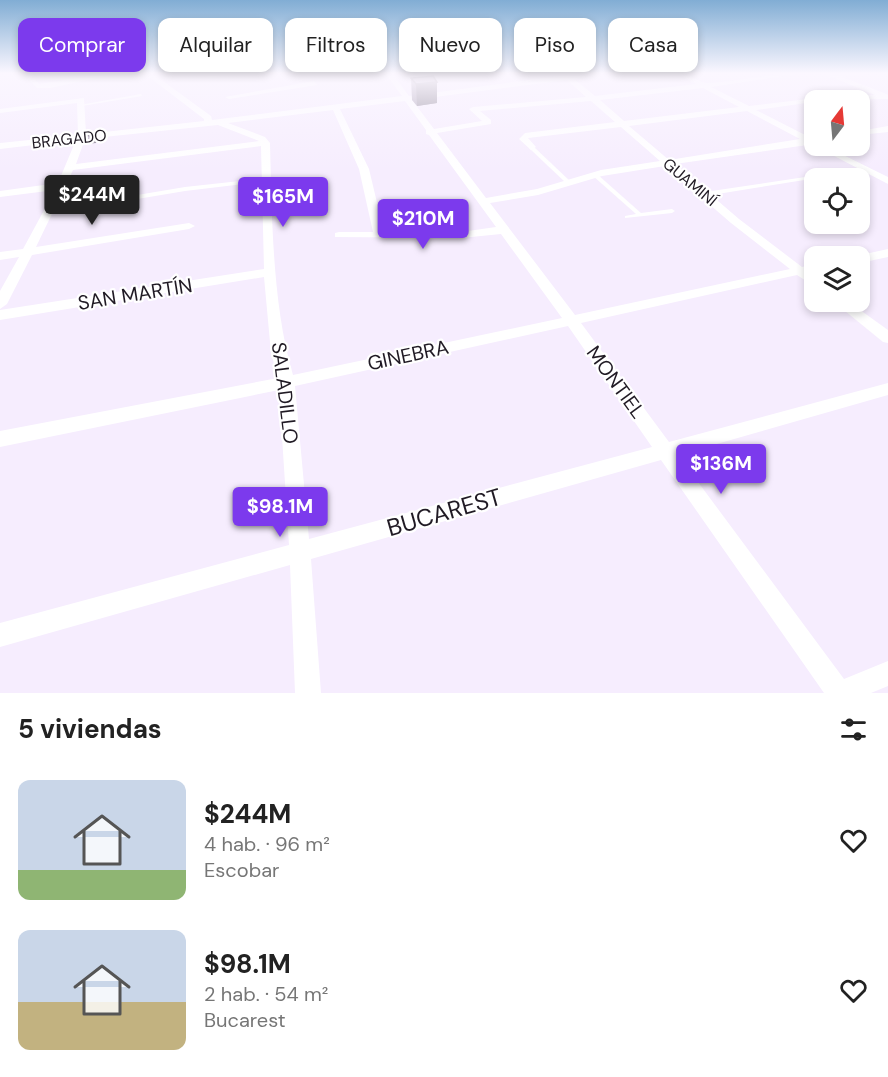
<!DOCTYPE html>
<html lang="es">
<head>
<meta charset="utf-8">
<style>
  :root { --surface:#fff; --page:#f2f2f2; --text:#222; --muted:#767676; --accent:#7c3aed }
  body { margin:0; font-family:"DM Sans",sans-serif; background:var(--page); color:var(--text); height:100vh; display:flex; flex-direction:column; font-size:22px; white-space:nowrap }
  * { box-sizing:border-box; margin:0 }
  p { font-size:20px; color:var(--muted) }
  .icon { flex:none; width:33px; height:33px; fill:none; stroke:currentColor; stroke-width:2; stroke-linecap:round; stroke-linejoin:round }
  .map { position:relative; height:693px; overflow:hidden }
  .sheet { display:flex; flex-direction:column; background:var(--surface); flex:1 }
  .sheet>* { flex:none }
  .top-card { position:absolute; left:18px; top:18px; width:852px; height:54px; display:flex; gap:12px }
  .needle { width:39px; rotate:16deg }
  .fabs { position:absolute; left:804px; top:90px; display:grid; gap:12px }
  .fabs a { display:grid; place-items:center; width:66px; height:66px; border-radius:12px; background:var(--surface); box-shadow:0 3px 9px #0003; font-size:30px }
  .price { position:absolute; translate:-50% -51px; padding:0 14px; border-radius:6px; background:var(--accent); color:#fff; font-size:20px; line-height:39px; filter:drop-shadow(0 2px 3px #0008) }
  .price::after { content:''; position:absolute; left:50%; top:36px; width:18px; height:14px; margin-left:-9px; background:inherit; clip-path:polygon(0 0,100% 0,50% 100%) }
  .price.on { background:#222; color:#fff }
  ul { padding:0; list-style:none }
  li { display:flex; align-items:center; gap:18px; height:150px; padding:0 18px }
  li span { display:grid; place-items:center; flex:none; width:168px; height:120px; border-radius:12px; color:#555 }
  li>.icon { margin-inline-start:auto }
  span .icon { width:72px; height:72px; fill:#fffc; stroke-width:1 }
  li b { font-size:26px }
  h2 { display:flex; justify-content:space-between; align-items:center; height:72px; padding:0 18px; font-size:26px }
  .tag { padding:0 21px; border-radius:12px; background:var(--surface); box-shadow:0 3px 9px #0003; font-size:21px; line-height:54px }
  .tag.on { background:var(--accent); color:#fff }
  .map>svg:first-child { display:block }
  .lines { fill:none; stroke-linecap:round; stroke-linejoin:round }
  .service { fill:#fff; fill-rule:evenodd }
  .minor { fill:#fff; fill-rule:evenodd }
  .wall { fill:#a196ac }
  .shaded-wall { fill:#837a8c }
  .building { fill:#bbaec8; stroke:#837a8c; stroke-width:1.5 }
  .labels { text-anchor:middle; dominant-baseline:central; stroke-width:4.5; stroke-linejoin:round; paint-order:stroke }
  .far-street-label { font-size:16px; fill:#201a24; stroke:#fff }
  .street-label { font-size:20px; fill:#201a24; stroke:#fff }
  .near-street-label { font-size:24px; fill:#201a24; stroke:#fff }
</style>
</head>
<body>
<div class="map">
<svg width="888" height="693" viewBox="0 0 888 693">
  <rect width="100%" height="100%" fill="#f6edfe"/>
  <g class="lines">
    <g class="service">
      <path d="M228,73H239L210,78L208,77Z"/>
      <path d="M141,94L142,96L82,106L80,105Z"/>
      <path d="M529,146H533L570,181V183H566L529,148Z"/>
      <path d="M865,168H867V170L705,196L702,194L705,192Z"/>
      <path d="M593,174H597L641,213L672,209L675,211L672,213L625,218V216L636,214L593,176Z"/>
      <path d="M267,178L270,180L269,181L185,191L48,214L45,212L48,210L185,187Z"/>
    </g>
    <g class="minor">
      <path d="M23,73H30L39,84L103,74L106,76L50,88H37Z"/>
      <path d="M144,73H152L211,116L212,120L402,96L385,73H392L409,96L582,73H605L574,79L595,96L696,84L677,73C689,73 698,83 708,83C740,81 772,73 804,73L711,87L749,106L816,98L875,95L822,73H869L842,77L884,93L888,95V99L814,100V102L756,110L811,138L814,137V144L675,164L739,219L802,267L814,264V272L810,273L814,276V286L797,275L581,323L669,442L888,383V395L678,455L844,679L888,661V686L871,693H824L661,460L311,559L321,693H295L290,565L0,647V623L289,545L279,390L0,447V431L278,378L271,353L264,277L0,320V310L264,269L261,146L73,170L36,247L189,223L195,226L189,229L32,255L7,304L0,309V291L19,257L0,260V252L23,249L55,190L0,197V191L58,183L76,140L0,149V143L78,135L77,103L0,113V109L84,98L86,134L204,121V119ZM567,80L586,97L473,107L469,109L482,121L434,129L412,100ZM703,88L739,107L624,121L600,100ZM405,101L426,130V134L429,135L496,227L461,232H384L369,169L340,109ZM591,101L615,122L525,133L519,139L531,150L536,147L528,138L621,127L660,161L601,170L537,189L486,198L437,133L491,124V120L480,111ZM333,110L359,169L373,232H339L335,233V237L461,238L501,234L562,318L293,375C272,304 272,216 270,143L265,137L228,123ZM747,111L800,139L669,160L629,126ZM218,125L259,141L76,164L85,139ZM665,166L731,223L790,269L575,315L490,203L538,195L602,176ZM568,326L652,447L309,539L295,386Z"/>
      <path d="M207,73H214L212,78H208Z"/>
      <path d="M314,81L317,85L229,99L225,97Z"/>
      <path d="M888,126V132L860,135V131Z"/>
      <path d="M815,146H825L888,177V184Z"/>
      <path d="M888,249V257L860,263V256H856Z"/>
      <path d="M834,302H849L888,330V343L883,342Z"/>
    </g>
  </g>
  <path class="wall" d="M411,78L437,82V103L417,106L412,100Z"/>
  <g class="shaded-wall">
    <path d="M437,82V103L417,106L416,84Z"/>
    <path d="M96,135L98,139L96,143L86,144L83,140Z"/>
  </g>
  <g class="building">
    <path d="M433,76L437,82L416,84L411,78Z"/>
    <path d="M96,135L94,139L83,140L86,136Z"/>
  </g>
  <linearGradient id="sky" x2="0" y2="1"><stop stop-color="#81add4"/><stop offset="0.43" stop-color="#fbf7ff"/><stop offset="1" stop-color="#fbf7ff" stop-opacity="0"/></linearGradient>
  <rect width="888" height="170" fill="url(#sky)"/>
  <g class="labels">
    <g class="far-street-label">
      <text transform="translate(69 139) rotate(-6)">BRAGADO</text>
      <text transform="translate(690 182) rotate(40)">GUAMINÍ</text>
    </g>
    <g class="street-label">
      <text transform="translate(135 294) rotate(-9)">SAN MARTÍN</text>
      <text transform="translate(408 355) rotate(-12)">GINEBRA</text>
      <text transform="translate(616 382) rotate(54)">MONTIEL</text>
      <text transform="translate(285 393) rotate(83)">SALADILLO</text>
    </g>
    <g class="near-street-label">
      <text transform="translate(444 512) rotate(-16)">BUCAREST</text>
    </g>
  </g>
</svg>
<div class="fabs">
<a><svg class="needle" viewBox="-14 -14 28 28"><path d="M0-13l5 13h-10z" fill="#e53935"/><path d="M0 13l5-13h-10z" fill="#767676"/></svg></a>
<a><svg class="icon" aria-label="locate" viewBox="0 0 24 24"><circle cx="12" cy="12" r="6"/><path d="M12 2v4M12 18v4M2 12h4M18 12h4"/></svg></a>
<a><svg class="icon" aria-label="layers" viewBox="0 0 24 24"><path d="M12 4l9 5-9 5-9-5zM3 14l9 5 9-5"/></svg></a>
</div>
<b class="price on" style="left:92px;top:226px">$244M</b>
<b class="price" style="left:283px;top:228px">$165M</b>
<b class="price" style="left:423px;top:250px">$210M</b>
<b class="price" style="left:721px;top:495px">$136M</b>
<b class="price" style="left:280px;top:538px">$98.1M</b>
<div class="top-card">
<a class="tag on">Comprar</a>
<a class="tag">Alquilar</a>
<a class="tag">Filtros</a>
<a class="tag">Nuevo</a>
<a class="tag">Piso</a>
<a class="tag">Casa</a>
</div>
</div>
<section class="sheet">
<h2>5 viviendas<svg class="icon" aria-label="filters" viewBox="0 0 24 24"><path d="M4 7h16M4 17h16"/><circle cx="9" cy="7" r="2"/><circle cx="15" cy="17" r="2"/></svg></h2>
<ul>
<li><span style="background:linear-gradient(#c9d6e8 75%,#8fb573 0)"><svg class="icon" aria-label="home" viewBox="0 0 24 24"><path d="M3 11l9-7 9 7M6 9v11h12V9"/></svg></span><div><b>$244M</b><p>4 hab. · 96 m²</p><p>Escobar</p></div><svg class="icon" aria-label="heart" viewBox="0 0 24 24"><path d="M12 20l-8-8c-3-5 5-10 8-4 3-6 11-1 8 4z"/></svg></li>
<li><span style="background:linear-gradient(#c9d6e8 60%,#c2b280 0)"><svg class="icon" aria-label="home" viewBox="0 0 24 24"><path d="M3 11l9-7 9 7M6 9v11h12V9"/></svg></span><div><b>$98.1M</b><p>2 hab. · 54 m²</p><p>Bucarest</p></div><svg class="icon" aria-label="heart" viewBox="0 0 24 24"><path d="M12 20l-8-8c-3-5 5-10 8-4 3-6 11-1 8 4z"/></svg></li>
</ul>
</section>
</body>
</html>
